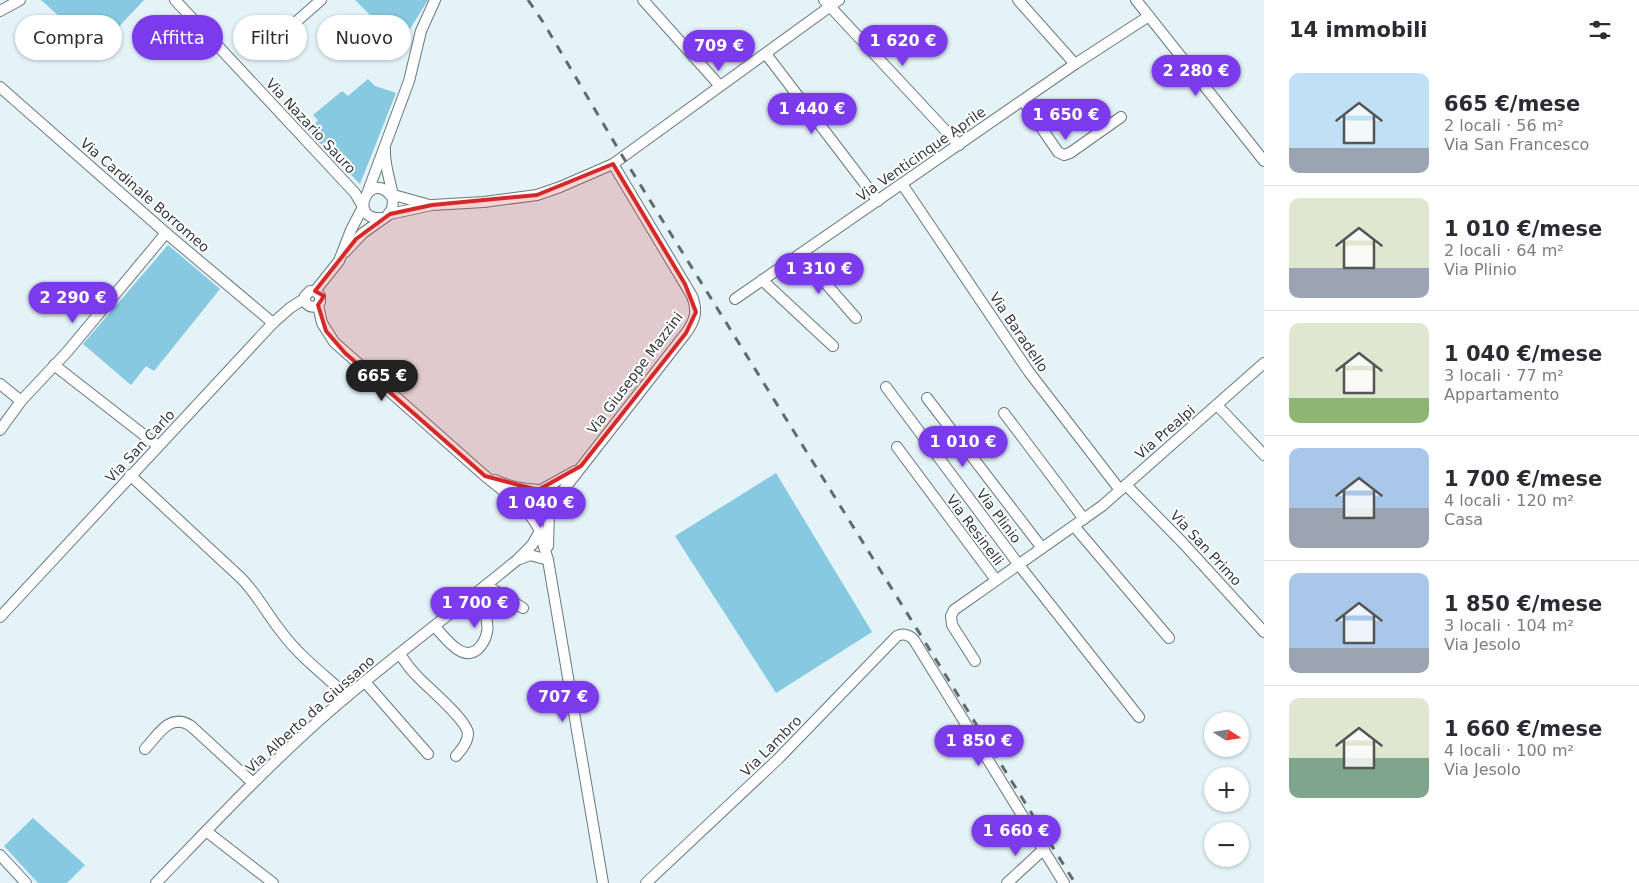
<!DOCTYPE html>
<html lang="it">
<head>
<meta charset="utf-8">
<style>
  :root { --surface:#fff; --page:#f2f2f3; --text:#2b2b33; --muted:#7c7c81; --line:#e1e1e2; --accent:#7c3aed }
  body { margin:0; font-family:"DejaVu Sans",sans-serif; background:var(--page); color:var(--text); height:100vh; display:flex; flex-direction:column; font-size:19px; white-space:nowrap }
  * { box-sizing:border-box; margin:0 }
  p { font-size:16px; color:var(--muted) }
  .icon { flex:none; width:28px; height:28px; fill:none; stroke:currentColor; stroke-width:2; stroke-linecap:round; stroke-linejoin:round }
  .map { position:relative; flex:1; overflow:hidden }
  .side { display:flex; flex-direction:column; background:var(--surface); width:375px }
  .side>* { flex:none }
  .guide { position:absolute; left:15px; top:15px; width:475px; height:45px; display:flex; gap:10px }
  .needle { width:32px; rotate:102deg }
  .controls { position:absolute; left:1204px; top:712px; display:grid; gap:10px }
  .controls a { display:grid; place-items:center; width:45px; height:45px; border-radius:50%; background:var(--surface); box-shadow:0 1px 4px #0004; font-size:25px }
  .price { position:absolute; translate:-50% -42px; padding:0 11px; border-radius:18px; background:var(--accent); color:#fff; font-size:16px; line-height:32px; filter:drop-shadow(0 1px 2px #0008) }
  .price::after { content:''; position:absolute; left:50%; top:30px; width:15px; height:11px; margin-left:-8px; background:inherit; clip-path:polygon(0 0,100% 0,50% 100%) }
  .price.selected { background:#222; color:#fff }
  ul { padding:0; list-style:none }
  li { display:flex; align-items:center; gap:15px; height:125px; padding:0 25px }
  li+li { border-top:1px solid var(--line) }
  li span { display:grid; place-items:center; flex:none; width:140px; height:100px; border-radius:10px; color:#555 }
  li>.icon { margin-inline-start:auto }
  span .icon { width:60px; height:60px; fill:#fffc; stroke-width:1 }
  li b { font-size:21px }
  h2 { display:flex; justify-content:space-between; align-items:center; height:60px; padding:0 25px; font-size:21px }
  .pill { padding:0 18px; border-radius:22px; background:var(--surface); box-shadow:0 1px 4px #0004; font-size:18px; line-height:45px }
  .pill.selected { background:var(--accent); color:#fff }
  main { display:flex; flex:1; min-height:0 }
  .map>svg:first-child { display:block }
  .green { fill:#86c9e0 }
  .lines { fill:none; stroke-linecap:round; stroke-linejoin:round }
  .minor-casing { stroke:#6a787d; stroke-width:12 }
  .minor { stroke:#fff; stroke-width:10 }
  .rail { stroke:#636b6e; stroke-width:3; stroke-dasharray:9 9; stroke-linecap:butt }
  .marked { fill:#d62828; fill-opacity:0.2; stroke:#d62828; stroke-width:4; stroke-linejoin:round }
  .labels { text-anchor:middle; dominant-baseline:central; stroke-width:4; stroke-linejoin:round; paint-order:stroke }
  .street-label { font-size:14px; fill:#363c3e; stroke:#fff }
</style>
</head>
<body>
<main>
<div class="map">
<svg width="1264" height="883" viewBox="0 0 1264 883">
  <rect width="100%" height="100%" fill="#e3f3f8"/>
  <g class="green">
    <path d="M41,0H144L97,50Z"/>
    <path d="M355,0H428L400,45Z"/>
    <path d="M368,79L375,86L396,93L360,184L309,132L318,120L313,115L342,91L348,96Z"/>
    <path d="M168,245L220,289L154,371L146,366L131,385L83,344Z"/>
    <path d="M776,473L872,632L776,693L675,536Z"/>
    <circle cx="538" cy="504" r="7"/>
    <path d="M33,818L85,865L67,883H38L4,846Z"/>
  </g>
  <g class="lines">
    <defs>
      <g id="minor">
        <path d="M175,0L355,193L363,207L351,230L339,261L315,291H310L305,296C304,305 311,309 318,305"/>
        <path d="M643,0L720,86"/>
        <path d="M824,0L959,145"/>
        <path d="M1018,0L1075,64"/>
        <path d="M1136,0L1264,161"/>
        <path d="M0,11L20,0"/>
        <path d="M289,28L321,0"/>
        <path d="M766,54L878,201"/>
        <path d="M0,87L166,233L273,323"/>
        <path d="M1023,101L1058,152L1064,155L1070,153L1121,117"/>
        <path d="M902,184L1029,372L1120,490"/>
        <path d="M367,194L409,81L421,31L435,0"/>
        <path d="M390,194L426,204"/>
        <path d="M390,214L432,205L484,202L537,195L560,187L613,164L839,0"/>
        <path d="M382,218C346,221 370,167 392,197"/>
        <path d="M345,252L363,233L387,216L392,209C396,191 384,171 385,150"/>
        <path d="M800,254L856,318"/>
        <path d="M762,280L833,346"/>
        <path d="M315,291L320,296V302L318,305L322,323L334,342L485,476L526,509"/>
        <path d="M735,299L1075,64L1149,16"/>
        <path d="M54,365L158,446"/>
        <path d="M0,384L21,401"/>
        <path d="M886,387L1019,565L1139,717"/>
        <path d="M927,398L1042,548"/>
        <path d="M1217,405L1264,455"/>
        <path d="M1004,413L1084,519"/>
        <path d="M0,430L21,401L67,352L166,233"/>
        <path d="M897,447L996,580"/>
        <path d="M130,475L241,578C258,595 268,616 283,634C301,658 326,676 347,696"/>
        <path d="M495,480C504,484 512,487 522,488C529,490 539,488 545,492C560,503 546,523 530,514"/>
        <path d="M1126,485L1183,543L1264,632"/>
        <path d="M538,490L528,495L525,500L526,509L538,527L548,560L603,883"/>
        <path d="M541,490L575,471"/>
        <path d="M551,506L686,333C695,321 698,311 692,296L613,164"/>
        <path d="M1074,526L1169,638"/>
        <path d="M548,546L549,512"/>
        <path d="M520,559L530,555L548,560"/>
        <path d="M486,585L523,608"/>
        <path d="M0,617L273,323L290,308L304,299"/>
        <path d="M435,627C445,637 462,663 478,649C482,645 486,638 487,632C489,626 485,620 487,613C490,606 496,600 500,594"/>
        <path d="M400,654C405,662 410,669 417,676C427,687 466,719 468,733C468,742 462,749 456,756"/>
        <path d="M975,661L952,625L951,616L954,610L1102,506L1264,363"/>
        <path d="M365,682L428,754"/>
        <path d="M145,749C158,735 170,712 191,726L253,783"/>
        <path d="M206,831L273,883"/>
        <path d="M0,855L26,883"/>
        <path d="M156,883C213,824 269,764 331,710C391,658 455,611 517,560L532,545L540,531"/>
        <path d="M646,883L778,759L897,636C903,633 910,635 914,640L1064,883"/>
        <path d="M1007,883L1044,849"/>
      </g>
    </defs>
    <use href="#minor" class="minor-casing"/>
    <use href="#minor" class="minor"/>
    <path class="rail" d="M528,0L543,22L623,157L1075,883"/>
  </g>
  <path class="marked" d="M613,164L685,284L696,312L686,333L581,466L538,490L485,476L345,353L326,331L318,305L324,296L315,291L356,239L390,214L432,205L537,195Z"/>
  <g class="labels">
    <g class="street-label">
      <text transform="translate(311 126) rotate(47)">Via Nazario Sauro</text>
      <text transform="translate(921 154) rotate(-35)">Via Venticinque Aprile</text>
      <text transform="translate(145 195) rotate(41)">Via Cardinale Borromeo</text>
      <text transform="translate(1019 332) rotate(56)">Via Baradello</text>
      <text transform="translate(635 373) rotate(-53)">Via Giuseppe Mazzini</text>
      <text transform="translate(1165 432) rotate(-41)">Via Prealpi</text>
      <text transform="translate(140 446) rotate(-47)">Via San Carlo</text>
      <text transform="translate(999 516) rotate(53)">Via Plinio</text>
      <text transform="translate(975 530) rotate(53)">Via Resinelli</text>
      <text transform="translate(1206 548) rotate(47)">Via San Primo</text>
      <text transform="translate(310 714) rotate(-42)">Via Alberto da Giussano</text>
      <text transform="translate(771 746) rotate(-45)">Via Lambro</text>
    </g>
  </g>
</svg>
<div class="controls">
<a><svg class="needle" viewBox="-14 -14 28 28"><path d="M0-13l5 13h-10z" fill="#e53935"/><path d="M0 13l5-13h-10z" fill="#7c7c81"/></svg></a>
<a>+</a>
<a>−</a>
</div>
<b class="price" style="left:903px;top:67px">1 620 €</b>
<b class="price" style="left:719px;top:72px">709 €</b>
<b class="price" style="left:1196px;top:97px">2 280 €</b>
<b class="price" style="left:812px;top:135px">1 440 €</b>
<b class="price" style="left:1066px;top:141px">1 650 €</b>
<b class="price" style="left:819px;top:295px">1 310 €</b>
<b class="price" style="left:73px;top:324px">2 290 €</b>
<b class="price selected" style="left:382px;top:402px">665 €</b>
<b class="price" style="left:963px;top:468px">1 010 €</b>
<b class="price" style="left:541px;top:529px">1 040 €</b>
<b class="price" style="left:475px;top:629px">1 700 €</b>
<b class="price" style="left:563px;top:723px">707 €</b>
<b class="price" style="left:979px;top:767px">1 850 €</b>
<b class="price" style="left:1016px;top:857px">1 660 €</b>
<div class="guide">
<a class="pill">Compra</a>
<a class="pill selected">Affitta</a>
<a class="pill">Filtri</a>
<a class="pill">Nuovo</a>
</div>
</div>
<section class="side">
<h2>14 immobili<svg class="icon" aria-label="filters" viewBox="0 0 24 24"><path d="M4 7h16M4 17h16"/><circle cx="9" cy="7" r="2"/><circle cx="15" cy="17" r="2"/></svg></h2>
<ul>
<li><span style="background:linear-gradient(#bfe0f5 75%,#9aa5b1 0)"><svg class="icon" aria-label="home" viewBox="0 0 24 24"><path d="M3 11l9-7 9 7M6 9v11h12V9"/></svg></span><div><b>665 €/mese</b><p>2 locali · 56 m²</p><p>Via San Francesco</p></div></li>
<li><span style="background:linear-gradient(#dfe7d0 70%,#9aa5b1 0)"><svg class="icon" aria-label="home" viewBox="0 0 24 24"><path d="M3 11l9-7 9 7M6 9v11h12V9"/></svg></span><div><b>1 010 €/mese</b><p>2 locali · 64 m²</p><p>Via Plinio</p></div></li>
<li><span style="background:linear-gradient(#dfe7d0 75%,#8fb573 0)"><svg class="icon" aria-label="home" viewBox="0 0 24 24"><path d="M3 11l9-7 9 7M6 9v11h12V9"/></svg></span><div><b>1 040 €/mese</b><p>3 locali · 77 m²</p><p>Appartamento</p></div></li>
<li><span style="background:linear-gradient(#a9c7e8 60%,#9aa5b1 0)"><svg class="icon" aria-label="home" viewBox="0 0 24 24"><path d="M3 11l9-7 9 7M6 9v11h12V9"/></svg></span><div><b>1 700 €/mese</b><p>4 locali · 120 m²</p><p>Casa</p></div></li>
<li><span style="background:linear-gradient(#a9c7e8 75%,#9aa5b1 0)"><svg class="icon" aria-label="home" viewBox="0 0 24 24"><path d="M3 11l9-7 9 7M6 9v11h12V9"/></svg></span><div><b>1 850 €/mese</b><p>3 locali · 104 m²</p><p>Via Jesolo</p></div></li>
<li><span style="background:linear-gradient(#dfe7d0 60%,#7fa58c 0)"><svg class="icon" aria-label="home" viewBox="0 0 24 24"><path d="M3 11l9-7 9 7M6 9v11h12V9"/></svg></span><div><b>1 660 €/mese</b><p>4 locali · 100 m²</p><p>Via Jesolo</p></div></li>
</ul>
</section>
</main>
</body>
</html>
